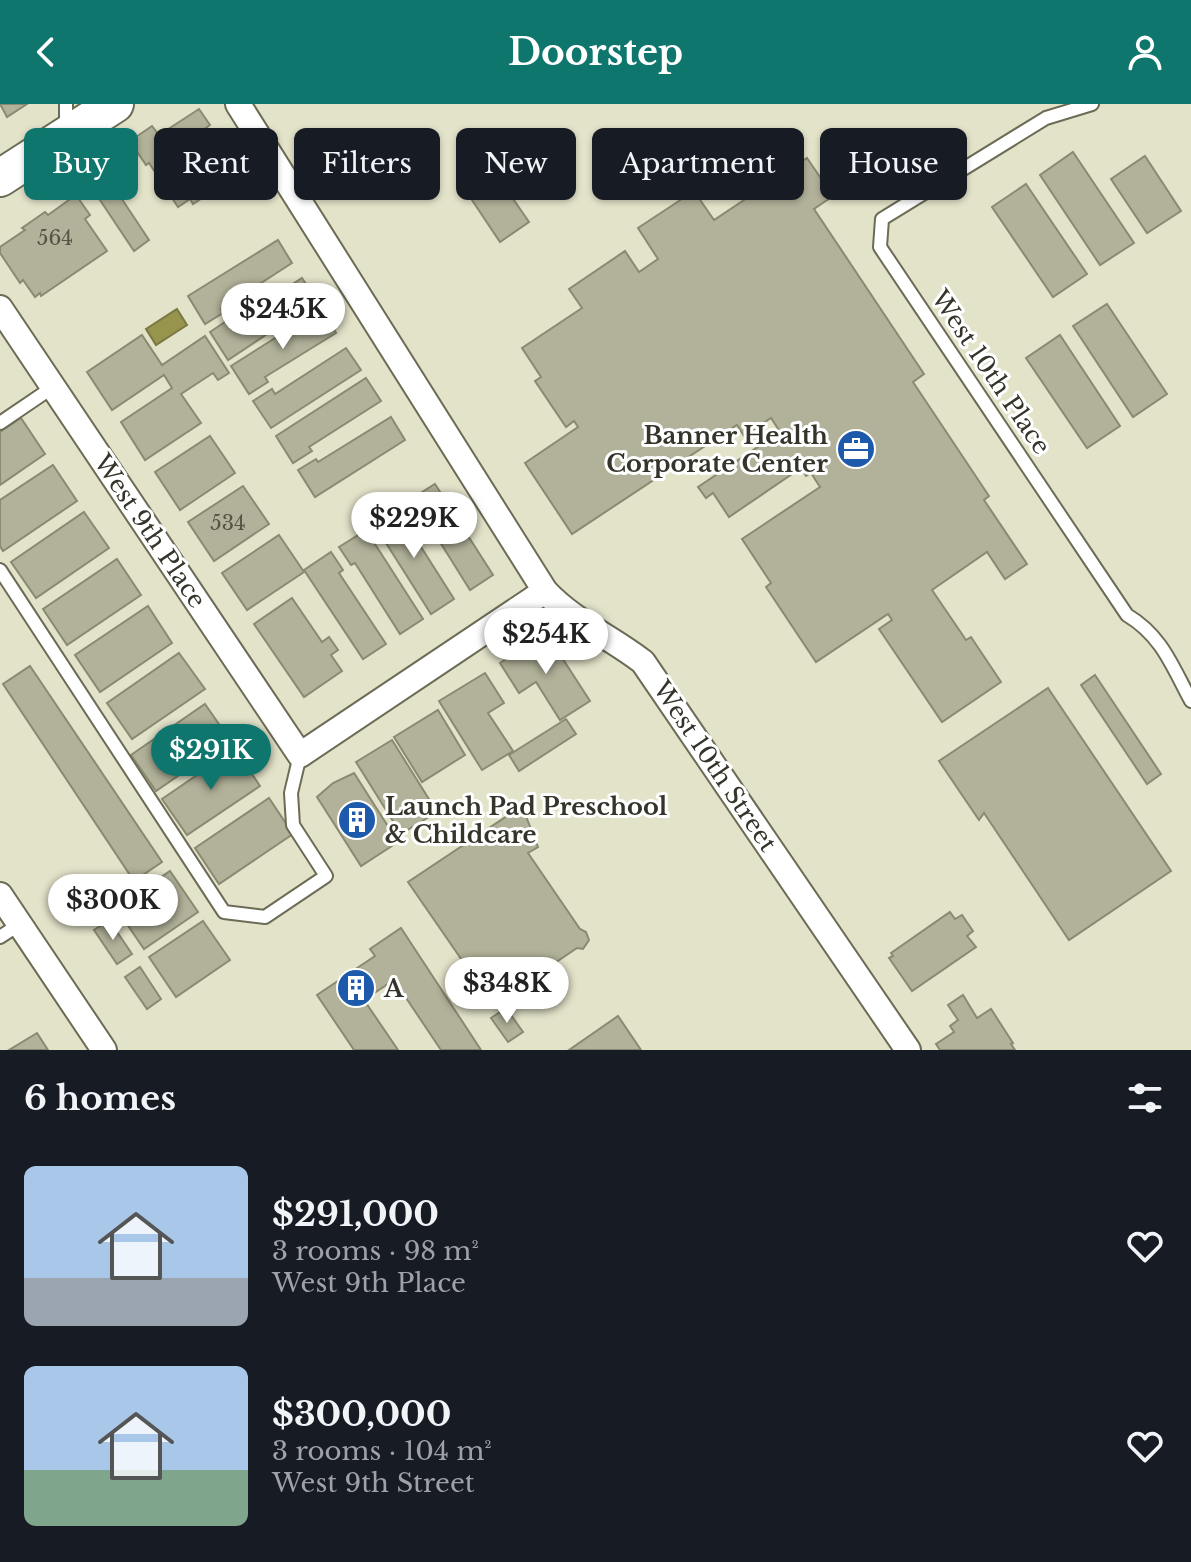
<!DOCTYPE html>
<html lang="en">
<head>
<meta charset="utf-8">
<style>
  :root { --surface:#171b24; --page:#242831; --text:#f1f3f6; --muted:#9ea1a6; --accent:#0f766e }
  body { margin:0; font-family:"Libre Baskerville",serif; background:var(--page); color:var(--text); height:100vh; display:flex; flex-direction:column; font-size:30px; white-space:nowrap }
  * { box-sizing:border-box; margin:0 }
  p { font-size:26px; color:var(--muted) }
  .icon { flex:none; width:44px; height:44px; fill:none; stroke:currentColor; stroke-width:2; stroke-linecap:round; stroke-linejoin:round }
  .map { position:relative; height:946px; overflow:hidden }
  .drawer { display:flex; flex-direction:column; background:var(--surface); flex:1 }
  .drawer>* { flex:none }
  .guide { position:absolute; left:24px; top:24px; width:1144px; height:72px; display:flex; gap:16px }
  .price { position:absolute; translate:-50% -68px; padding:0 18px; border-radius:28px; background:#fff; color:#222; font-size:26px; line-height:52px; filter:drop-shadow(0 2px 4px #0008) }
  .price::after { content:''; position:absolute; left:50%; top:48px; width:24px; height:18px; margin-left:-12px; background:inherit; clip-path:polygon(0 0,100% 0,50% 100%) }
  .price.on { background:var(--accent); color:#fff }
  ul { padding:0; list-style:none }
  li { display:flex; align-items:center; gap:24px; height:200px; padding:0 24px }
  li span { display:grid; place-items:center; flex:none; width:224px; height:160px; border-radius:12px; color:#555 }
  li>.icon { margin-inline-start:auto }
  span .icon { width:96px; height:96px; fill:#fffc; stroke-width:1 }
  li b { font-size:34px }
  h2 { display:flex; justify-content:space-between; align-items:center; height:96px; padding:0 24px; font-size:34px }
  .pill { padding:0 28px; border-radius:12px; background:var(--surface); box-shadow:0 2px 6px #0004; font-size:28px; line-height:72px }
  .pill.on { background:var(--accent); color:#fff }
  header { display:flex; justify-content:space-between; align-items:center; height:104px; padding:0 24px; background:var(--accent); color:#fff; font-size:36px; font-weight:700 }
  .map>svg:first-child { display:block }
  .water { fill:#97954d; stroke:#7a7843; stroke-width:2 }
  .building { fill:#b2b29a; stroke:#8a8a72; stroke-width:2 }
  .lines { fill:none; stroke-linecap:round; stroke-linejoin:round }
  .lane-casing { stroke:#6c6b55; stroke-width:16 }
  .street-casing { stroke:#6c6b55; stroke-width:28 }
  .secondary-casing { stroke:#6c6b55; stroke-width:40 }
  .lane { stroke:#fff; stroke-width:12 }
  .street { stroke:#fff; stroke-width:24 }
  .secondary { stroke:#fff; stroke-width:36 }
  .labels { text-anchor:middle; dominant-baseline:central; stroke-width:6; stroke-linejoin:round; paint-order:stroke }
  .number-label { font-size:20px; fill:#545447 }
  .street-label { font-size:24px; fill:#35342b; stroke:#fff }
  .poi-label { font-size:24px; font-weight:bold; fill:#35342b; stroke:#fff; text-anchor:start }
</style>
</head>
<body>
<header><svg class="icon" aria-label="back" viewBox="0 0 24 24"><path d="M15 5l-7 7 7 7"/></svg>Doorstep<svg class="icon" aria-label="person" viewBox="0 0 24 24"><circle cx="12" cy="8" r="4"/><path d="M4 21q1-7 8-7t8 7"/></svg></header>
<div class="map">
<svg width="1191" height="946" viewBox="0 0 1191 946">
  <rect width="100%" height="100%" fill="#e3e3ca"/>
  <path class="water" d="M177,205L187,221L156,241L146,225Z"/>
  <g class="building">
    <path d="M0,0H27L7,13Z"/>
    <path d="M199,5L210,21L203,26L234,73L193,100L190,95L178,103L149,59L146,61L130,37L152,22L159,31Z"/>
    <path d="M1073,48L1134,139L1100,161L1040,71Z"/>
    <path d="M1145,52L1181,107L1147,129L1111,75Z"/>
    <path d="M807,54L833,92L814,105L924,270L913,278L989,392L984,396L1027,460L1005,475L987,448L932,486L966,536L971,533L1001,578L942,618L879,525L892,516L888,510L816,558L766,483L771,479L742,435L820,383L811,369L806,372L801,364L729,413L713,389L706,394L698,383L780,328L771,314L744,332L737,321L572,430L525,359L578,323L574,317L566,323L535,277L541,273L522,244L582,204L569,185L625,147L639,168L658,155L638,124L694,87L714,116Z"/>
    <path d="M102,65L149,136L134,147L86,75Z"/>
    <path d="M500,76L529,118L500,138L472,96Z"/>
    <path d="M1026,80L1087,170L1053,193L992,103Z"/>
    <path d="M76,91L90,111L85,115L107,147L41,192L40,189L35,193L23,176L20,179L0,149V143L25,126L22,124L45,108L48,111Z"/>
    <path d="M278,136L292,159L221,205L223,209L205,220L188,192Z"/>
    <path d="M302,174L317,197L228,256L210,228L228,216L230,221Z"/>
    <path d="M1107,200L1167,290L1133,313L1073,222Z"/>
    <path d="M321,205L336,229L265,273L268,278L249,290L231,262Z"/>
    <path d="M142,231L162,261L205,232L229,269L218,276L213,269L181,290L201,319L145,356L121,318L172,284L164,271L112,306L87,268Z"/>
    <path d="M1060,231L1120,322L1087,344L1026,254Z"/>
    <path d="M346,244L361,266L271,324L253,297L272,285L275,290Z"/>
    <path d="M366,274L381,297L309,343L312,347L293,359L276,332Z"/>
    <path d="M391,313L405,336L315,393L298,366L316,355L318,358Z"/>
    <path d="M21,314L45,350L0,381V328Z"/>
    <path d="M210,332L235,369L180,406L155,368Z"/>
    <path d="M53,361L77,397L3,447L0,442V396Z"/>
    <path d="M435,380L493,471L470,486L425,414L420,417L408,397Z"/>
    <path d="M243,382L269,420L214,457L188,418Z"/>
    <path d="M401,403L412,422L409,424L454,495L431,510L374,420Z"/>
    <path d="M84,408L109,444L36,494L11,458Z"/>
    <path d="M366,426L423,515L400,530L355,459L351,461L339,443Z"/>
    <path d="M279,431L304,468L247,506L222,469Z"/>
    <path d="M331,448L343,466L339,469L386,540L363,555L304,466Z"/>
    <path d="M117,455L141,491L67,541L43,505Z"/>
    <path d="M292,494L322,538L329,533L338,546L331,551L342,567L304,593L254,520Z"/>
    <path d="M148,502L172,539L100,588L75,551Z"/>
    <path d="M546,529L590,597L560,616L536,578L519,589L500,559Z"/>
    <path d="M179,549L205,585L132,635L107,599Z"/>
    <path d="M30,562L162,758L134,777L3,580Z"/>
    <path d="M485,569L504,599L488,609L513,647L482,666L439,597Z"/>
    <path d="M1095,571L1161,670L1147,680L1081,581Z"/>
    <path d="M1048,584L1171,767L1069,836L984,709L979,716L939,657Z"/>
    <path d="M205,600L230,636L156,687L131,651Z"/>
    <path d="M438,606L465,651L422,678L394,633Z"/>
    <path d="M566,615L576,630L519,667L509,651Z"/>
    <path d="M392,636L437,708L401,730L356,658Z"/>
    <path d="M235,645L260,682L187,731L162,695Z"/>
    <path d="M354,669L398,738L361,762L317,693L333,679Z"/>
    <path d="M269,694L293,730L219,780L195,744Z"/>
    <path d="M522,702L538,743L528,749L580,825L586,828L589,836L583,845L577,844L493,901L408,778Z"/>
    <path d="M170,767L198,808L144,845L116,804Z"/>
    <path d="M950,808L955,815L962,811L973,827L967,832L976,843L912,887L889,854L893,852L891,849Z"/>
    <path d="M109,816L132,850L117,860L94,826Z"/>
    <path d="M203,817L230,856L176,893L149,853Z"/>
    <path d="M401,824L481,946H441L394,876L364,896L398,946H354L317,891L375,852L370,845Z"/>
    <path d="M140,863L161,895L147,905L125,873Z"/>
    <path d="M963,891L977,914L991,905L1013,939L1011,940L1015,946H940L936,940L954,928L950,922L958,916L948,901Z"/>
    <path d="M506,904L523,928L508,938L491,914Z"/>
    <path d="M618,912L641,946H569Z"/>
    <path d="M37,929L48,946H9Z"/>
  </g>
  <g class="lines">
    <defs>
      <g id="lane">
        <path d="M1092,0L1046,14L882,115L880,143L1127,511C1162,532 1172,562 1191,597"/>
        <path d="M66,25V0"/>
        <path d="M0,319L53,283"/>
        <path d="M0,466L224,808L265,813L326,772L293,721L291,689L300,651"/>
        <path d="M0,833L20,820"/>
      </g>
      <g id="street">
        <path d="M238,0L545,487C574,518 611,533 643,558L908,946"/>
        <path d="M0,204L300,651L545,487"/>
        <path d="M0,791L104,946"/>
      </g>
      <path id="secondary" d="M0,74L115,0"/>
    </defs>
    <use href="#lane" class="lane-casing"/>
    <use href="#street" class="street-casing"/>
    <use href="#secondary" class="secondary-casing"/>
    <use href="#lane" class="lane"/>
    <use href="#street" class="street"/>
    <use href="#secondary" class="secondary"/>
  </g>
  <defs>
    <symbol id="office-disc" viewBox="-11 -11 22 22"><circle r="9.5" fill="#1d5aab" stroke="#fff"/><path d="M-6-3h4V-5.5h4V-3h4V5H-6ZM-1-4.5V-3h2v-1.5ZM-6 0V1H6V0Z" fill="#fff"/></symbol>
    <symbol id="building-disc" viewBox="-11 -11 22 22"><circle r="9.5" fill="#1d5aab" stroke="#fff"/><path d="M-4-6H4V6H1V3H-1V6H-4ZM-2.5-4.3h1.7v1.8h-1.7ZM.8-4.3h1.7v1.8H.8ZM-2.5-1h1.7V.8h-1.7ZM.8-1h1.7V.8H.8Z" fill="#fff"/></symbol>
  </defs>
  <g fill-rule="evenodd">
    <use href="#office-disc" x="834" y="323" width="44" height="44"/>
    <use href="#building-disc" x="335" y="694" width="44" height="44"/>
    <use href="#building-disc" x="334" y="862" width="44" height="44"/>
  </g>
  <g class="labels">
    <g class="number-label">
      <text x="55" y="134">564</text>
      <text x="228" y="419">534</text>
    </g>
    <g class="street-label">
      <text transform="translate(991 268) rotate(56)">West 10th Place</text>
      <text transform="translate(150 427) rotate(56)">West 9th Place</text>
      <text transform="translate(715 662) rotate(56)">West 10th Street</text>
    </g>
    <g class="poi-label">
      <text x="828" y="331" text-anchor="end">Banner Health<tspan x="828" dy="28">Corporate Center</tspan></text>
      <text x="385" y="702">Launch Pad Preschool<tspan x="385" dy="28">&amp; Childcare</tspan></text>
      <text x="384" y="884">A</text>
    </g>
  </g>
</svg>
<b class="price" style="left:283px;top:247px">$245K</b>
<b class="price" style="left:414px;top:456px">$229K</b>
<b class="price" style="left:546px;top:572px">$254K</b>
<b class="price on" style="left:211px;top:688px">$291K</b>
<b class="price" style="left:113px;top:838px">$300K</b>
<b class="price" style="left:507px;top:921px">$348K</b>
<div class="guide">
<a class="pill on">Buy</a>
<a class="pill">Rent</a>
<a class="pill">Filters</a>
<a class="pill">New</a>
<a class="pill">Apartment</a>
<a class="pill">House</a>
</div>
</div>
<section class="drawer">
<h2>6 homes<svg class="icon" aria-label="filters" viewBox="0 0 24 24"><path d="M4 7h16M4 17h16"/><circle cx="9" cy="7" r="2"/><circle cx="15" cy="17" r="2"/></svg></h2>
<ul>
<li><span style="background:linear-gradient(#a9c7e8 70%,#9aa5b1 0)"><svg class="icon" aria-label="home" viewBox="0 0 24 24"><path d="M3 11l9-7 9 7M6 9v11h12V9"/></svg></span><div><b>$291,000</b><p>3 rooms · 98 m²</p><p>West 9th Place</p></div><svg class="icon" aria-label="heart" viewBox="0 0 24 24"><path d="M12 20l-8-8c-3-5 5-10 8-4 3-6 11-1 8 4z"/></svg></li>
<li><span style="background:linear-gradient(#a9c7e8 65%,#7fa58c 0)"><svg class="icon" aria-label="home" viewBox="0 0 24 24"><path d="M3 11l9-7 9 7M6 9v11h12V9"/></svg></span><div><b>$300,000</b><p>3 rooms · 104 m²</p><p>West 9th Street</p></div><svg class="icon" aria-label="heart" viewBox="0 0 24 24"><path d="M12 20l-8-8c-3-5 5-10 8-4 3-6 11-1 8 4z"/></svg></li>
</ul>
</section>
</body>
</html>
